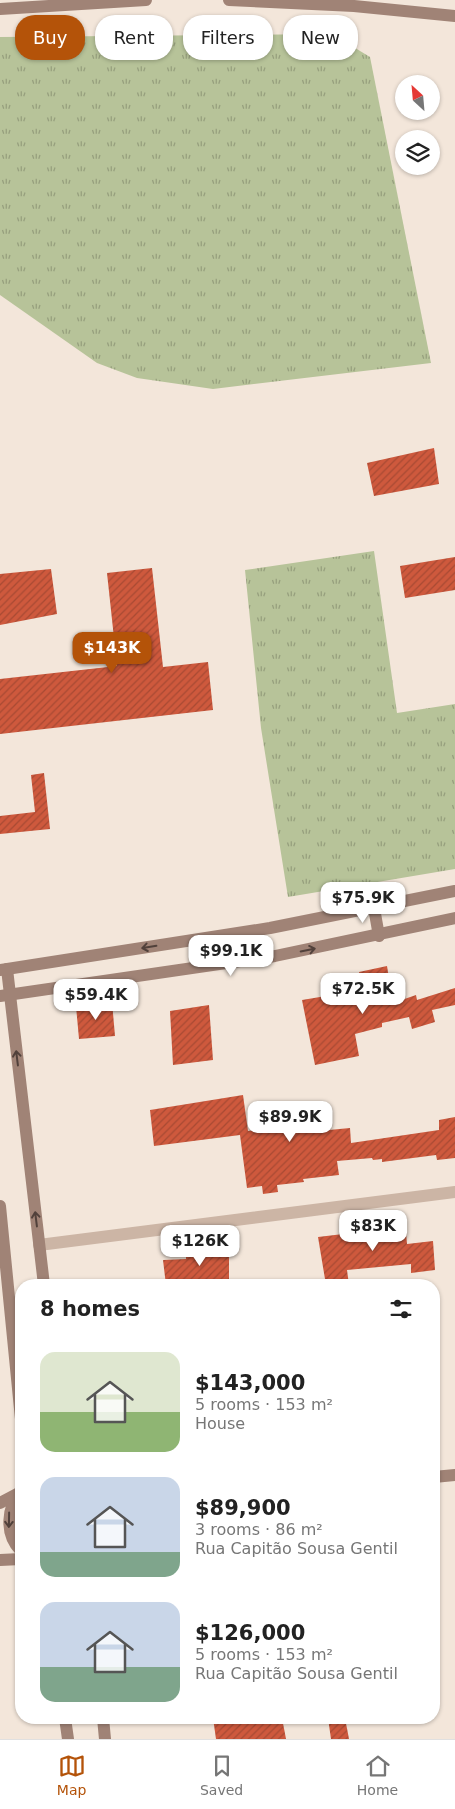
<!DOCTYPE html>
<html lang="en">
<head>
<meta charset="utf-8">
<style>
  :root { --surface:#fff; --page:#f6f6f6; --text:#222; --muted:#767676; --line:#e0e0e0; --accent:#b45309 }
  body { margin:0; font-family:"DejaVu Sans",sans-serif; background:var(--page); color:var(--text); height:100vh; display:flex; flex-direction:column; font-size:19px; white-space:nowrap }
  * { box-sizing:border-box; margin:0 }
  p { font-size:16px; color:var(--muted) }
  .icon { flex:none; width:28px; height:28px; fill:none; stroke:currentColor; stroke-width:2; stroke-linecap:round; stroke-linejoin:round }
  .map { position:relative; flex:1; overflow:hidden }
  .panel { position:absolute; left:15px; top:1279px; width:425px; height:445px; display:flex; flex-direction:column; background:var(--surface); border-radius:20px; box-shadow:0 1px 4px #0004 }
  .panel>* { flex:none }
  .guide { position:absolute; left:15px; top:15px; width:425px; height:45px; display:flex; gap:10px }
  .needle { width:32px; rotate:334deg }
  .tools { position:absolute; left:395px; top:75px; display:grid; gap:10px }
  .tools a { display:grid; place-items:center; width:45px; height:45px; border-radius:50%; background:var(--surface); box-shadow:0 1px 4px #0004; font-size:25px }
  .price { position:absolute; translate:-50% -42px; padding:0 11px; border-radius:10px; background:#fff; color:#222; font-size:16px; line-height:32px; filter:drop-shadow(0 1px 2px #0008) }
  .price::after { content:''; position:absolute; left:50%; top:30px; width:15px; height:11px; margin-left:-8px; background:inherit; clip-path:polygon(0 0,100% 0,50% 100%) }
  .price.current { background:var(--accent); color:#fff }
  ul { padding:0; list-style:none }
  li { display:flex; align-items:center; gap:15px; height:125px; padding:0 25px }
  li span { display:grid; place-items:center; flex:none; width:140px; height:100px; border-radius:15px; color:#555 }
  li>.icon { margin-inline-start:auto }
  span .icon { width:60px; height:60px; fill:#fffc; stroke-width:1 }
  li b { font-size:21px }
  h2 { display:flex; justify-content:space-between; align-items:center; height:60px; padding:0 25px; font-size:21px }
  .tag { padding:0 18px; border-radius:20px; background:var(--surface); box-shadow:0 1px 4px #0004; font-size:18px; line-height:45px }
  .tag.current { background:var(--accent); color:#fff }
  .dock { display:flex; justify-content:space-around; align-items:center; height:70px; border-top:1px solid var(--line); background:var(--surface); font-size:14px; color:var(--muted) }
  .dock a { display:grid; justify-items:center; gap:2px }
  .dock .current { color:var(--accent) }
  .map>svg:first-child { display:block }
  .grass { fill:url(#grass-tufts) }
  .building { fill:url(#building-hatch) }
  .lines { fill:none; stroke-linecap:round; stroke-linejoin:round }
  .street { stroke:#ccb5a5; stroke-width:12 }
  .secondary { stroke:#a08376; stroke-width:12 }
  .oneway { stroke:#51413b }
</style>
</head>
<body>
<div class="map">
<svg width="455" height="1739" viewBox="0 0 455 1739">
  <defs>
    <pattern id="grass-tufts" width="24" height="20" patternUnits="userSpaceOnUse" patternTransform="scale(1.25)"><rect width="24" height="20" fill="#b7c399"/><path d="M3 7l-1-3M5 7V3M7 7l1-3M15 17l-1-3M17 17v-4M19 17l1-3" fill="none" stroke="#969f7d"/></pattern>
    <pattern id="building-hatch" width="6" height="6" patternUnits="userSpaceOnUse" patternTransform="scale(1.25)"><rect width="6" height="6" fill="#ce593d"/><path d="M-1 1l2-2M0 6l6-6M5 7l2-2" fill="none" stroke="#a84a33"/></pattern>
  </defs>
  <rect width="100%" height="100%" fill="#f3e6da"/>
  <g class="grass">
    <path d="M332,34L370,57L431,363L213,389L137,378L97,363L0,295V37Z"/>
    <path d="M374,551L397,713L455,704V869L288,897L261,728L245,570Z"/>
  </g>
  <g class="building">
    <path d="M434,448L439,484L374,496L367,463Z"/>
    <path d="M455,557V590L405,598L400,566Z"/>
    <path d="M152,568L163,667L208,662L213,710L0,734V679L117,666L107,573Z"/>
    <path d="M51,569L57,614L0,625V574Z"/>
    <path d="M44,773L50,829L0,834V816L35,812L31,775Z"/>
    <path d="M387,966L393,1003L416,995L417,1000L455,988V1005L432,1010L435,1022L412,1029L409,1017L382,1023V1027L355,1034L359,1056L315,1065L302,1000L362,990L359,972Z"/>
    <path d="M112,1002L115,1036L79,1039L76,1006Z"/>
    <path d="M209,1005L213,1060L173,1065L170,1011Z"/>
    <path d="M243,1095L248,1131L297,1124L298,1133L350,1128L351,1143L439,1130V1120L455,1117V1158L437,1160L436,1155L382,1162V1159L373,1160L372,1158L337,1161L339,1175L303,1179L304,1182L277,1185L278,1192L263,1194L262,1186L247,1188L240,1135L154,1146L150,1110Z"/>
    <path d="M405,1221L407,1244L433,1241L435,1270L411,1273V1264L347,1270L349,1285H326L318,1237L385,1229L384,1224Z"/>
    <path d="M229,1242V1285H166L163,1260L186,1259V1254L207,1253L206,1243Z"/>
    <path d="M213,1718H282L286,1739H216Z"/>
    <path d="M328,1718H345L349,1739H331Z"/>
  </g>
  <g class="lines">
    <path class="street" d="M39,1245L455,1192"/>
    <g class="secondary">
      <path d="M229,0L354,6L455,16"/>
      <path d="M0,9L146,0"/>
      <path d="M374,908L379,936"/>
      <path d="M7,969L44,1285"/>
      <path d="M0,970L270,928L455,891"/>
      <path d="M0,996L275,956L455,918"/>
      <path d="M0,1206L21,1419"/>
      <path d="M434,1477L455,1475"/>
      <path d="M21,1490C7,1507 4,1534 21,1551"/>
      <path d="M0,1503L17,1494"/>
      <path d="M0,1560L21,1559"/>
      <path d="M65,1718L68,1739"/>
      <path d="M103,1718L105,1739"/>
    </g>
  </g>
  <defs><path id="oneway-shaft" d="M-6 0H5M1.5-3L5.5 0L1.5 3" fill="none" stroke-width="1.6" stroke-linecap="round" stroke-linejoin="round" transform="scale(1.25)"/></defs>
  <g class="oneway">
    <use href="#oneway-shaft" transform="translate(149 947) rotate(171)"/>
    <use href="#oneway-shaft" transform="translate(308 950) rotate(-11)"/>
    <use href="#oneway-shaft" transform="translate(17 1058) rotate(-97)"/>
    <use href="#oneway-shaft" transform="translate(36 1219) rotate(-97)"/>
    <use href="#oneway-shaft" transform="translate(9 1520) rotate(91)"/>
  </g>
</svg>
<div class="tools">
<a><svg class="needle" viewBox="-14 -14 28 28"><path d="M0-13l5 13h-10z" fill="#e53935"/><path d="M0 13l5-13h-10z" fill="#767676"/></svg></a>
<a><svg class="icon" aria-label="layers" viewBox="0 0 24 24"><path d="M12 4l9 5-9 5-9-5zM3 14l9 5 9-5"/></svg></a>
</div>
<b class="price current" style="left:112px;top:674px">$143K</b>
<b class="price" style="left:363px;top:924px">$75.9K</b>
<b class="price" style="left:231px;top:977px">$99.1K</b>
<b class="price" style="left:363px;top:1015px">$72.5K</b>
<b class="price" style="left:96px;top:1021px">$59.4K</b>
<b class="price" style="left:290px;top:1143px">$89.9K</b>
<b class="price" style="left:373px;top:1252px">$83K</b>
<b class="price" style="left:200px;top:1267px">$126K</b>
<div class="guide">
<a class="tag current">Buy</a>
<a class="tag">Rent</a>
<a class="tag">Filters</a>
<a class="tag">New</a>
</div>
<section class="panel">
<h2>8 homes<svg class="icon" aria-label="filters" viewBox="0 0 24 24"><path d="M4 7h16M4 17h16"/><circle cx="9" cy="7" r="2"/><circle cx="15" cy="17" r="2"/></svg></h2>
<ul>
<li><span style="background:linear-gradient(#dfe7d0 60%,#8fb573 0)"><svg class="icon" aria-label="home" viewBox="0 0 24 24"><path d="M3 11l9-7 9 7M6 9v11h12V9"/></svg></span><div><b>$143,000</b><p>5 rooms · 153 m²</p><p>House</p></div></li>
<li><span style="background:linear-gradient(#c9d6e8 75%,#7fa58c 0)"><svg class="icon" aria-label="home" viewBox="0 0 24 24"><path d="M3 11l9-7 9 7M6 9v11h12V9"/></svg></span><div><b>$89,900</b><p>3 rooms · 86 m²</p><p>Rua Capitão Sousa Gentil</p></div></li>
<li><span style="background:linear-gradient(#c9d6e8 65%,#7fa58c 0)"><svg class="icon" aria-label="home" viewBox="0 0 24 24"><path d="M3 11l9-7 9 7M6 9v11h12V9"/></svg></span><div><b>$126,000</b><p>5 rooms · 153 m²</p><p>Rua Capitão Sousa Gentil</p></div></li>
</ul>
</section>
</div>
<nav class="dock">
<a class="current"><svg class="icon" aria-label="map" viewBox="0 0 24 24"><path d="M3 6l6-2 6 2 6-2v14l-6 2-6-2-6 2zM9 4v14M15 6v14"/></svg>Map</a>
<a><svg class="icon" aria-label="saved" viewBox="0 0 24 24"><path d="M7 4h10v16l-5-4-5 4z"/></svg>Saved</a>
<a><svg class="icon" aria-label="home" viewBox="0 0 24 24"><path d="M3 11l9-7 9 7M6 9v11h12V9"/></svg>Home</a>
</nav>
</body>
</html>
